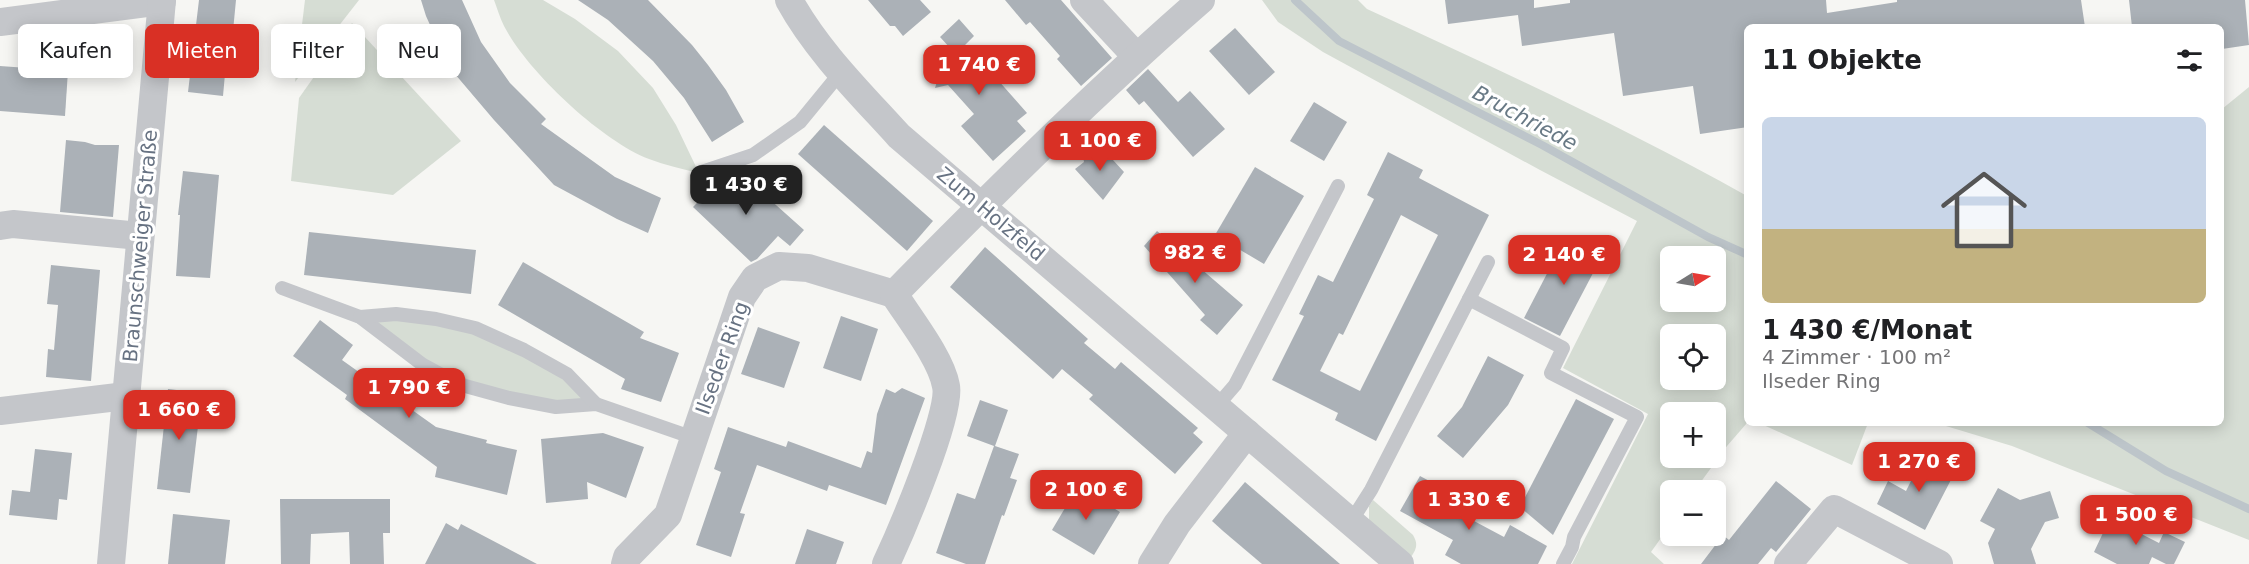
<!DOCTYPE html>
<html lang="de">
<head>
<meta charset="utf-8">
<style>
  :root { --surface:#fff; --page:#f6f6f6; --text:#202124; --muted:#757577; --accent:#d93025 }
  body { margin:0; font-family:"DejaVu Sans",sans-serif; background:var(--page); color:var(--text); height:100vh; display:flex; flex-direction:column; font-size:22px; white-space:nowrap }
  * { box-sizing:border-box; margin:0 }
  p { font-size:20px; color:var(--muted) }
  .icon { flex:none; width:33px; height:33px; fill:none; stroke:currentColor; stroke-width:2; stroke-linecap:round; stroke-linejoin:round }
  .map { position:relative; flex:1; overflow:hidden }
  .drawer { position:absolute; left:1744px; top:24px; width:480px; height:402px; display:flex; flex-direction:column; background:var(--surface); border-radius:9px; box-shadow:0 3px 15px #0003 }
  .drawer>* { flex:none }
  .banner { position:absolute; left:18px; top:24px; width:570px; height:54px; display:flex; gap:12px }
  .needle { width:39px; rotate:79deg }
  .tools { position:absolute; left:1660px; top:246px; display:grid; gap:12px }
  .tools a { display:grid; place-items:center; width:66px; height:66px; border-radius:9px; background:var(--surface); box-shadow:0 3px 15px #0003; font-size:30px }
  .price { position:absolute; translate:-50% -51px; padding:0 14px; border-radius:12px; background:var(--accent); color:#fff; font-size:20px; line-height:39px; filter:drop-shadow(0 2px 3px #0008) }
  .price::after { content:''; position:absolute; left:50%; top:36px; width:18px; height:14px; margin-left:-9px; background:inherit; clip-path:polygon(0 0,100% 0,50% 100%) }
  .price.current { background:#222; color:#fff }
  ul { padding:0; list-style:none }
  li { display:grid; align-content:center; gap:12px; height:318px; padding:0 18px }
  li span { display:grid; place-items:center; height:186px; border-radius:9px; color:#555 }
  li>.icon { margin-inline-start:auto }
  span .icon { width:108px; height:108px; fill:#fffc; stroke-width:1 }
  li b { font-size:26px }
  h2 { display:flex; justify-content:space-between; align-items:center; height:72px; padding:0 18px; font-size:26px }
  .pill { padding:0 21px; border-radius:9px; background:var(--surface); box-shadow:0 3px 15px #0003; font-size:21px; line-height:54px }
  .pill.current { background:var(--accent); color:#fff }
  .map>svg:first-child { display:block }
  .green { fill:#d6ddd4; fill-rule:evenodd }
  .lines { fill:none; stroke-linecap:round; stroke-linejoin:round }
  .stream { stroke:#bdc5ca; stroke-width:8 }
  .building { fill:#abb1b7; fill-rule:evenodd }
  .service { stroke:#c4c6ca; stroke-width:14 }
  .minor { stroke:#c4c6ca; stroke-width:28 }
  .labels { text-anchor:middle; dominant-baseline:central; stroke-width:6; stroke-linejoin:round; paint-order:stroke }
  .street-label { font-size:20px; fill:#677282; stroke:#fff }
  .water-label { font-size:21px; font-style:italic; fill:#687985; stroke:#fff }
</style>
</head>
<body>
<div class="map">
<svg width="2249" height="564" viewBox="0 0 2249 564">
  <rect width="100%" height="100%" fill="#f6f6f3"/>
  <g class="green">
    <path d="M305,0H359L295,82Z"/>
    <path d="M494,0H543L575,19L618,51L653,88L676,125L699,173C682,169 665,165 649,159C601,140 528,72 504,26C500,18 497,8 494,0Z"/>
    <path d="M1262,0H1358L1367,9C1495,68 1624,127 1747,196V423L1727,446L1695,490H1671V524L1651,552L1664,564H1572L1648,414L1563,368L1637,221L1540,170L1323,52L1278,22ZM1716,256V302H1671V256ZM1671,334H1716V380H1671ZM1671,412H1716V458H1671Z"/>
    <path d="M352,23L461,141L393,195L291,181L299,98Z"/>
    <path d="M2249,87V540L2012,446L1936,423H2222V109Z"/>
    <path d="M360,317L436,319L524,350L596,404L556,407L458,384Z"/>
    <path d="M1759,423H1868L1852,465Z"/>
    <path d="M1373,500L1413,535C1418,544 1417,548 1411,557L1369,523V506Z"/>
  </g>
  <g class="lines">
    <g class="stream">
      <path d="M1295,0L1339,41L1542,145L1708,237L1748,255"/>
      <path d="M2088,423L2166,471L2249,509"/>
    </g>
  </g>
  <g class="building">
    <path d="M199,0H236L233,31L229,30L223,96L188,92Z"/>
    <path d="M421,0H462L481,42L510,83L546,119L541,124L615,177L661,198L648,233L617,219L554,185L494,120L449,67L426,16Z"/>
    <path d="M578,0H648L692,45L708,65L726,90L744,122L712,142L684,98L653,61L608,20Z"/>
    <path d="M868,0H920L931,12L903,36L895,26H890Z"/>
    <path d="M1005,0H1061L1112,58L1081,86L1057,59L1060,56L1030,22L1026,25Z"/>
    <path d="M1445,0H1534V8L1570,3V0H1826L1827,13L1897,2V0H2081L2085,27H1748V127L1700,134L1693,86L1623,96L1614,33L1522,46L1518,15L1448,24Z"/>
    <path d="M2129,0H2245L2249,45L2222,49V27H2132Z"/>
    <path d="M959,19L974,36L962,48L993,82L997,79L1027,113L1017,121L1026,131L993,161L961,126L974,114L948,85L935,88L939,75L931,65L950,48L940,37Z"/>
    <path d="M1235,28L1275,72L1249,95L1209,51Z"/>
    <path d="M0,66L68,71L65,116L0,111Z"/>
    <path d="M1148,69L1178,102L1190,91L1225,129L1193,157L1144,101L1139,105L1126,90Z"/>
    <path d="M1314,102L1347,122L1324,161L1290,141Z"/>
    <path d="M824,125L933,221L907,251L798,154Z"/>
    <path d="M66,140L85,142L95,145H119L113,217L60,212Z"/>
    <path d="M1101,147L1124,172L1103,200L1075,169L1084,162L1082,152L1093,154Z"/>
    <path d="M1388,152L1423,170L1419,178L1489,215L1376,441L1335,420L1338,413L1272,380L1304,316L1299,314L1318,275L1333,282L1374,199L1367,195ZM1401,215L1438,235L1360,391L1320,371L1339,333L1343,335Z"/>
    <path d="M1255,167L1304,196L1264,264L1215,235Z"/>
    <path d="M737,170L804,230L790,246L778,236L757,259L751,262L693,207L725,174Z"/>
    <path d="M183,171L219,175L210,278L176,276L180,215H178Z"/>
    <path d="M1157,231L1243,305L1217,335L1200,320L1205,315L1144,246Z"/>
    <path d="M309,232L476,250L471,294L304,275Z"/>
    <path d="M1567,235L1603,254L1560,336L1524,318Z"/>
    <path d="M985,247L1088,339L1084,343L1115,369L1121,362L1198,428L1193,433L1203,442L1175,474L1089,399L1093,395L1062,369L1053,379L950,287Z"/>
    <path d="M523,262L644,332L640,338L679,353L661,402L621,389L625,379L498,305Z"/>
    <path d="M51,265L100,270L91,381L46,377L48,349L54,350L58,305L47,304Z"/>
    <path d="M841,316L878,329L861,381L823,368Z"/>
    <path d="M320,320L353,345L342,360L436,427L487,440L486,443L517,450L507,495L435,477L437,467L345,399L347,395L293,356Z"/>
    <path d="M758,327L800,342L784,388L741,374Z"/>
    <path d="M1488,356L1524,375L1508,405L1463,458L1437,436L1462,407Z"/>
    <path d="M902,388L925,398L886,505L829,485L827,491L757,465L740,513L745,514L731,557L696,545L721,472L714,469L728,427L786,447L788,441L861,468L867,451L872,453L877,414L886,389L895,393Z"/>
    <path d="M168,389L202,393L190,493L157,489Z"/>
    <path d="M1576,399L1614,419L1553,535L1520,507Z"/>
    <path d="M980,400L1008,410L995,446L1019,454L1010,478L1017,480L1004,516L1002,515L985,564H966L936,553L957,493L975,499L994,446L967,436Z"/>
    <path d="M603,433L644,447L626,498L587,482L588,499L546,503L541,439Z"/>
    <path d="M35,449L72,453L67,500L59,499L57,520L9,515L12,490L30,492Z"/>
    <path d="M1924,455L1955,472L1925,530L1877,504L1888,481L1906,491Z"/>
    <path d="M1420,476L1448,491V499L1444,505L1504,537L1510,525L1547,546L1538,564H1461L1445,555L1453,540L1400,511Z"/>
    <path d="M1776,481L1811,509L1776,552L1771,548L1758,564H1701L1723,535L1729,540Z"/>
    <path d="M1245,482L1274,507L1340,564H1262L1223,531L1212,521Z"/>
    <path d="M1078,486L1120,512L1094,555L1052,530Z"/>
    <path d="M1998,488L2020,500L2050,491L2059,518L2045,522L2031,549L2036,564H1994L1988,543L1995,529L1980,521Z"/>
    <path d="M280,499H390V533H383L384,564H350L349,532L311,534L310,564H281Z"/>
    <path d="M173,514L230,520L225,564H168Z"/>
    <path d="M2110,518L2159,543L2164,532L2185,542L2174,564H2166L2152,557L2149,564H2117L2094,552Z"/>
    <path d="M446,523L458,530L461,524L537,564H425Z"/>
    <path d="M807,529L844,542L836,564H795Z"/>
  </g>
  <g class="lines">
    <g class="service">
      <path d="M699,173L753,155L800,122L841,72"/>
      <path d="M282,288L360,317L423,365L458,384L509,398L556,407L596,404L694,438"/>
      <path d="M1469,299L1563,348L1551,373L1637,417L1574,537L1572,547L1563,564"/>
      <path d="M360,317L396,314L436,319L475,328L524,350L567,374L596,404"/>
      <path d="M1216,407L1235,385L1338,186"/>
      <path d="M1350,523L1371,490L1488,262"/>
    </g>
    <g class="minor">
      <path d="M789,0C817,51 860,93 899,136L1400,564"/>
      <path d="M1084,0L1136,56"/>
      <path d="M0,22L162,1"/>
      <path d="M0,226L13,224L140,236"/>
      <path d="M0,411L126,396"/>
      <path d="M111,564L162,0"/>
      <path d="M625,564L627,557L668,515L742,297L755,278L779,266L808,268L894,294C993,193 1094,93 1201,0"/>
      <path d="M886,564C900,534 952,413 946,386C941,358 909,318 894,294"/>
      <path d="M1152,564L1177,524L1247,433"/>
      <path d="M1788,564L1834,509L1939,564"/>
    </g>
  </g>
  <g class="labels">
    <g class="street-label">
      <text transform="translate(991 214) rotate(40)">Zum Holzfeld</text>
      <text transform="translate(140 246) rotate(-85)">Braunschweiger Straße</text>
      <text transform="translate(722 358) rotate(-70)">Ilseder Ring</text>
    </g>
    <g class="water-label">
      <text transform="translate(1525 118) rotate(28)">Bruchriede</text>
    </g>
  </g>
</svg>
<div class="tools">
<a><svg class="needle" viewBox="-14 -14 28 28"><path d="M0-13l5 13h-10z" fill="#e53935"/><path d="M0 13l5-13h-10z" fill="#757577"/></svg></a>
<a><svg class="icon" aria-label="locate" viewBox="0 0 24 24"><circle cx="12" cy="12" r="6"/><path d="M12 2v4M12 18v4M2 12h4M18 12h4"/></svg></a>
<a>+</a>
<a>−</a>
</div>
<b class="price" style="left:979px;top:96px">1 740 €</b>
<b class="price" style="left:1100px;top:172px">1 100 €</b>
<b class="price current" style="left:746px;top:216px">1 430 €</b>
<b class="price" style="left:1195px;top:284px">982 €</b>
<b class="price" style="left:1564px;top:286px">2 140 €</b>
<b class="price" style="left:409px;top:419px">1 790 €</b>
<b class="price" style="left:179px;top:441px">1 660 €</b>
<b class="price" style="left:1919px;top:493px">1 270 €</b>
<b class="price" style="left:1086px;top:521px">2 100 €</b>
<b class="price" style="left:1469px;top:531px">1 330 €</b>
<b class="price" style="left:2136px;top:546px">1 500 €</b>
<div class="banner">
<a class="pill">Kaufen</a>
<a class="pill current">Mieten</a>
<a class="pill">Filter</a>
<a class="pill">Neu</a>
</div>
<section class="drawer">
<h2>11 Objekte<svg class="icon" aria-label="filters" viewBox="0 0 24 24"><path d="M4 7h16M4 17h16"/><circle cx="9" cy="7" r="2"/><circle cx="15" cy="17" r="2"/></svg></h2>
<ul>
<li><span style="background:linear-gradient(#c9d6e8 60%,#c2b280 0)"><svg class="icon" aria-label="home" viewBox="0 0 24 24"><path d="M3 11l9-7 9 7M6 9v11h12V9"/></svg></span><div><b>1 430 €/Monat</b><p>4 Zimmer · 100 m²</p><p>Ilseder Ring</p></div></li>
</ul>
</section>
</div>
</body>
</html>
